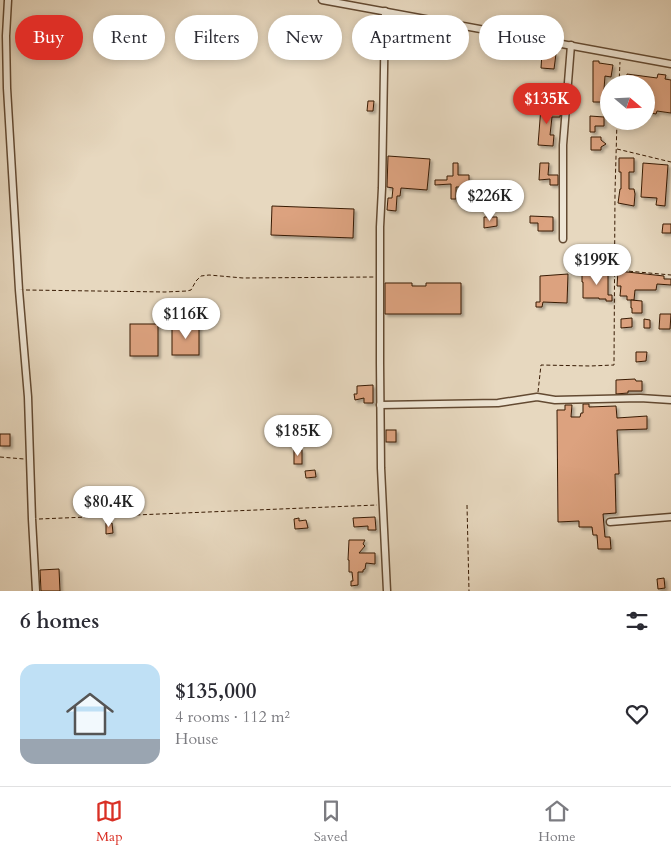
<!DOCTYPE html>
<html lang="en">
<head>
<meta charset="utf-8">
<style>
  :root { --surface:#fff; --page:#f2f2f3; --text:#2b2b33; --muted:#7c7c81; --line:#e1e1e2; --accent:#d93025 }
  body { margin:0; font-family:Cardo,serif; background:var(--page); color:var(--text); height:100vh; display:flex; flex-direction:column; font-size:19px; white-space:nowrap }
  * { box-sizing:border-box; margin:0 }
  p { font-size:16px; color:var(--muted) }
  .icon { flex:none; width:28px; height:28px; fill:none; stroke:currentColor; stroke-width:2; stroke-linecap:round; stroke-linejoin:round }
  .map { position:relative; height:591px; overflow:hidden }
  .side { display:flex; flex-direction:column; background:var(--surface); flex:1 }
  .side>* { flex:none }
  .hud { position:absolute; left:15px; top:15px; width:641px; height:45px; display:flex; gap:10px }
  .needle { width:32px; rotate:109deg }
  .controls { position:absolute; left:600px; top:75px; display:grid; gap:10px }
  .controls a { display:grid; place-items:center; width:55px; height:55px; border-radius:50%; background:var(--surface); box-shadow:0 2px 8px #0003; font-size:25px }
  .price { position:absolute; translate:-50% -42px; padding:0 11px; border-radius:18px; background:#fff; color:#222; font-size:16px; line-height:32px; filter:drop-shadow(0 1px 2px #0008) }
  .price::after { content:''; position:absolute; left:50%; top:30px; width:15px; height:11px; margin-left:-8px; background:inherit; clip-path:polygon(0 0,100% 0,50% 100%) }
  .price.on { background:var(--accent); color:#fff }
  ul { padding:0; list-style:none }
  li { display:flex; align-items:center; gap:15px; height:125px; padding:0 20px }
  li+li { border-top:1px solid var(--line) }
  li span { display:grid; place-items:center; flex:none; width:140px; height:100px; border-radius:15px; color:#555 }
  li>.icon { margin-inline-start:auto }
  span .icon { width:60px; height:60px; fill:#fffc; stroke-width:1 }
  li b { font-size:21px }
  h2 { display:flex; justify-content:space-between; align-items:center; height:60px; padding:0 20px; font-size:21px }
  .tag { padding:0 18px; border-radius:22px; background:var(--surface); box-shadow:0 2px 8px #0003; font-size:18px; line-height:45px }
  .tag.on { background:var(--accent); color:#fff }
  .tab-bar { display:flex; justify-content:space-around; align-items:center; height:70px; border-top:1px solid var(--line); background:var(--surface); font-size:14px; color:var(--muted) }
  .tab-bar a { display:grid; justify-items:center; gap:2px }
  .tab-bar .on { color:var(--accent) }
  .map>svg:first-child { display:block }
  .building { fill:#dca27f; stroke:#371a03; filter:url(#shadow) }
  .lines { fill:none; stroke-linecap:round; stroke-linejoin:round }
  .minor-casing { stroke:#634a32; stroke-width:9 }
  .path { stroke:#371a03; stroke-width:1; stroke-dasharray:4 2.5; stroke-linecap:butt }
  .minor { stroke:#efe6d5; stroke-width:6 }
</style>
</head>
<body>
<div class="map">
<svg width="671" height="591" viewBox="0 0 671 591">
  <defs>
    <filter id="shadow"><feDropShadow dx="2.5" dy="2.5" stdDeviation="1" flood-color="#0004"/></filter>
  </defs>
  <rect width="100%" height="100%" fill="#e7d8bf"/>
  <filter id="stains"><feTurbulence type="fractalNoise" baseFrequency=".004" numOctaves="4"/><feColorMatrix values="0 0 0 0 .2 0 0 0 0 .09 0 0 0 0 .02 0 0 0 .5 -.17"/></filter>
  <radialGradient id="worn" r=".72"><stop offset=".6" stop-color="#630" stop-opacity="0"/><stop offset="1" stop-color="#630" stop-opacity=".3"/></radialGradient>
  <g class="building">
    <path d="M542,53L556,54L554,69L541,68Z"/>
    <path d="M593,61H599V63L613,65L611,77L605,76L603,102H593Z"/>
    <path d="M627,74L657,78L658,74L666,75L665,79L671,80V113L657,111L656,114L646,112V84H626Z"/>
    <path d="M368,101H374L373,111H367Z"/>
    <path d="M541,107L561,108L560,117H552L550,135H554L553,146L538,145Z"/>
    <path d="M590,116L604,117V126H595V132H590Z"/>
    <path d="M591,137H601V140L606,144L601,147V150H591Z"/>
    <path d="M388,156L430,159L427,190L401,188L400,196H397L396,211L387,210L388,198H392L393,188L387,187Z"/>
    <path d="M619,158H634V172H629V189H634L635,194L634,206L618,203L620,189H621V172H619Z"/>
    <path d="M453,163H458V175H469V187H456V199H451V184L435,185V180H447V176H453Z"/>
    <path d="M540,163H549L548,175H558V185H550V179L539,180Z"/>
    <path d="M643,163L668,165L665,206L656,205L657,198L641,197Z"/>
    <path d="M272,206L354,209L353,238L271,235Z"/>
    <path d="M530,216L553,217V231H538V223H530Z"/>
    <path d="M484,217H497V226L484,228Z"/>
    <path d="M663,224H671V233H662Z"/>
    <path d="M599,267H606V274H608V295H612V301H606V299H599V298H583V282H582V275H599Z"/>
    <path d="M618,271L664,276V279H671V285L657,284L656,290H635L634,300H627V296H620L621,286H617Z"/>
    <path d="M568,274L567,303L543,302L542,307H536V302H540V276Z"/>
    <path d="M385,283H412V286H426V283H461V314H385Z"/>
    <path d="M631,300L642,301V313H632V308H631Z"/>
    <path d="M660,314H671L670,329H659Z"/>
    <path d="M632,318V327L621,328V319Z"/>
    <path d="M644,319L650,320V328H644Z"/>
    <rect x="130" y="324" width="28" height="32"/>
    <rect x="172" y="325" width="27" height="30"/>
    <path d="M636,352H647L646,361L636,362Z"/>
    <path d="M635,379L636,381H642V391H628V393L616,394V380Z"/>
    <path d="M373,385V403H364V398L355,400L354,394H357V386Z"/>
    <path d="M583,404H589V407L616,406L617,418L647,416V429L617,430L619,474H615L616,513L603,514L605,537H610L611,549H598L597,535H593L592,527H579V521L558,522L557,410H565V405H572L571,417H580L581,413H583Z"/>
    <rect x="386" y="430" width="10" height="12"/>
    <rect x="0" y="434" width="10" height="12"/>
    <rect x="294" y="450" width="8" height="14"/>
    <path d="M315,470L316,477L306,478L305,471Z"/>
    <path d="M375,517L376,530H368V526L354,527L353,518Z"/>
    <path d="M299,518V521L306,520L308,528L295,529L294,519Z"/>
    <path d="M106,523H112L113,533L106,534Z"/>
    <path d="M349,540H365L363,544L365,546L359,553H375V564L366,563L365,569L363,570V572H358V585L351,586V581H353L352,572H349V560H348Z"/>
    <path d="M59,569L60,591H41L40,570Z"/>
    <path d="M664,578L665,588L658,589L657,579Z"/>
  </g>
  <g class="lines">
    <defs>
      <g id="minor">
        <path d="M8,0L6,36L7,88L19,290L28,397L32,519L36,591"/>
        <path d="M322,0L671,64"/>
        <path d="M385,11L382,188L380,227V363L381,468L387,591"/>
        <path d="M563,239V145L571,45"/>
        <path d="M380,405L498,403L537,397L555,400L640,398L671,400"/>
        <path d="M610,522L671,517"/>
      </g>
    </defs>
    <use href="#minor" class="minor-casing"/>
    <g class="path">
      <path d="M619,84L620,62"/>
      <path d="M617,149L671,162"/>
      <path d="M616,270L671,275"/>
      <path d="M26,290L165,292L187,291L191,290L196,281L201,276L209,275L243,278L374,277"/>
      <path d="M538,392L541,365L590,366L614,365L615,192L617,121"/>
      <path d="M0,457L24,459"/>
      <path d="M467,505L469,591"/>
      <path d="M39,519L377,505"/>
    </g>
    <use href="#minor" class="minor"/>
  </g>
  <rect width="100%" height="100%" filter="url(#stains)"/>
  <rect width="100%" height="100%" fill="url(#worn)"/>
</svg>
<div class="controls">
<a><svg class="needle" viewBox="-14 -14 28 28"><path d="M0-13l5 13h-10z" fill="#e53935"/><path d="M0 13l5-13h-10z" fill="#7c7c81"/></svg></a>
</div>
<b class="price on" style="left:547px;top:125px">$135K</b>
<b class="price" style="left:490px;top:222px">$226K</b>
<b class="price" style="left:597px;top:286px">$199K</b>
<b class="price" style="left:186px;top:340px">$116K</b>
<b class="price" style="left:298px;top:457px">$185K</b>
<b class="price" style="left:109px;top:528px">$80.4K</b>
<div class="hud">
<a class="tag on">Buy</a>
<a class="tag">Rent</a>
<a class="tag">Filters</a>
<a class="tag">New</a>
<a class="tag">Apartment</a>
<a class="tag">House</a>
</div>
</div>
<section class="side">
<h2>6 homes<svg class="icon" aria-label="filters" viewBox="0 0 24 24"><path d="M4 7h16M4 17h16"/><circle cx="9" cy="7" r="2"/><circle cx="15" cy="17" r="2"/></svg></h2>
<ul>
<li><span style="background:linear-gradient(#bfe0f5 75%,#9aa5b1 0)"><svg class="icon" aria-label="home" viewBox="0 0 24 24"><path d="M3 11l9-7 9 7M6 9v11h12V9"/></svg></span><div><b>$135,000</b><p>4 rooms · 112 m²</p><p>House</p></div><svg class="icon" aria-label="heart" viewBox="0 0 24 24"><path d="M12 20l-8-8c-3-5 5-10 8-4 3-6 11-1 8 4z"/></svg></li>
</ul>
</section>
<nav class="tab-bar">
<a class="on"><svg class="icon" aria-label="map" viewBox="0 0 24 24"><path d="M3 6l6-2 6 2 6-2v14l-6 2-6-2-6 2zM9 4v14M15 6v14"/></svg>Map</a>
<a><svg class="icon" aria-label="saved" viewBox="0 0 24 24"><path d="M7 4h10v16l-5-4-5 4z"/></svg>Saved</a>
<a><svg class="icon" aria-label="home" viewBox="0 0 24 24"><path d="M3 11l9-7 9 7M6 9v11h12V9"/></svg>Home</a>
</nav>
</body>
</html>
